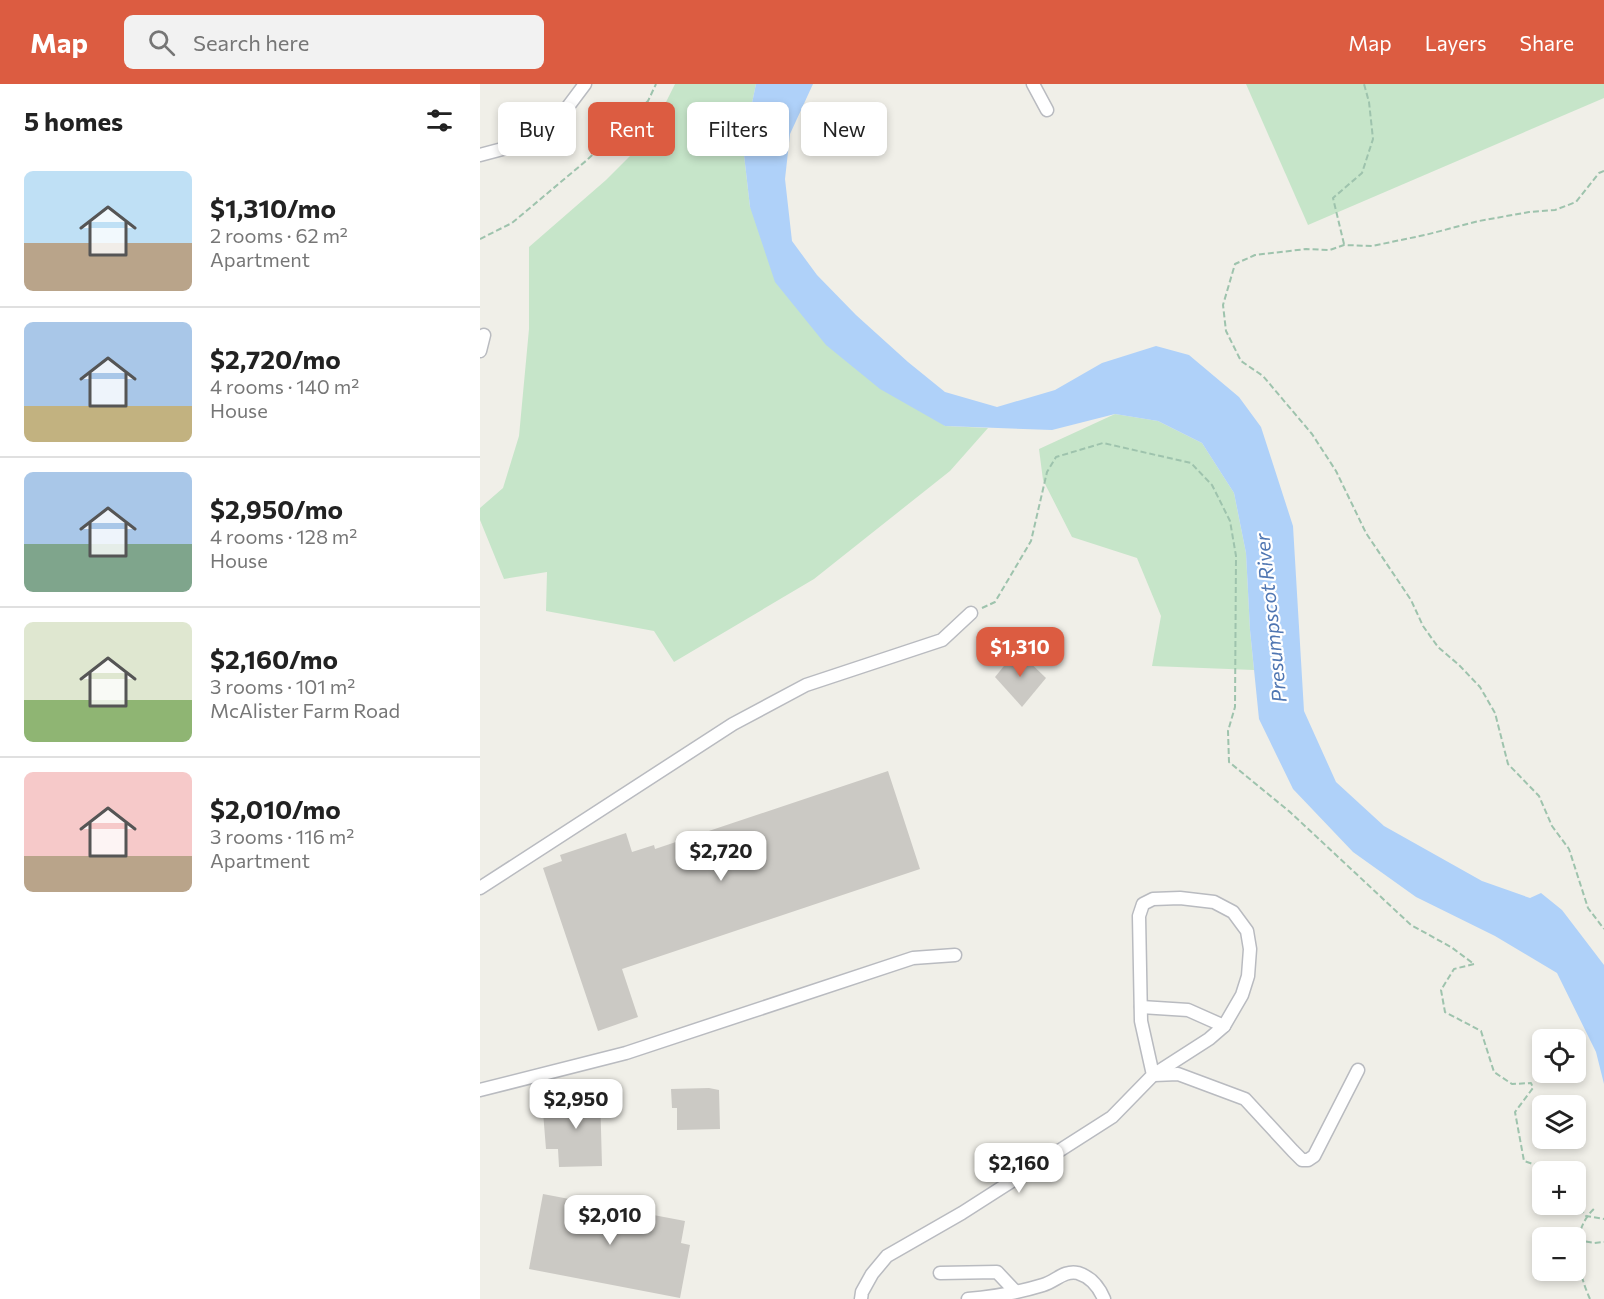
<!DOCTYPE html>
<html lang="en">
<head>
<meta charset="utf-8">
<style>
  :root { --surface:#fff; --page:#f2f2f2; --text:#222; --muted:#767676; --line:#e0e0e0; --accent:#dc5c41 }
  body { margin:0; font-family:Commissioner,sans-serif; background:var(--page); color:var(--text); height:100vh; display:flex; flex-direction:column; font-size:22px; white-space:nowrap }
  * { box-sizing:border-box; margin:0 }
  p { font-size:20px; color:var(--muted) }
  .icon { flex:none; width:33px; height:33px; fill:none; stroke:currentColor; stroke-width:2; stroke-linecap:round; stroke-linejoin:round }
  .map { position:relative; flex:1; overflow:hidden }
  .panel { display:flex; flex-direction:column; background:var(--surface); width:480px }
  .panel>* { flex:none }
  .banner { position:absolute; left:18px; top:18px; width:570px; height:54px; display:flex; gap:12px }
  .buttons { position:absolute; left:1052px; top:945px; display:grid; gap:12px }
  .buttons a { display:grid; place-items:center; width:54px; height:54px; border-radius:9px; background:var(--surface); box-shadow:0 3px 9px #0003; font-size:30px }
  .price { position:absolute; translate:-50% -51px; padding:0 14px; border-radius:12px; background:#fff; color:#222; font-size:20px; line-height:39px; filter:drop-shadow(0 2px 3px #0008) }
  .price::after { content:''; position:absolute; left:50%; top:36px; width:18px; height:14px; margin-left:-9px; background:inherit; clip-path:polygon(0 0,100% 0,50% 100%) }
  .price.selected { background:var(--accent); color:#fff }
  ul { padding:0; list-style:none }
  li { display:flex; align-items:center; gap:18px; height:150px; padding:0 24px }
  li+li { border-top:2px solid var(--line) }
  li span { display:grid; place-items:center; flex:none; width:168px; height:120px; border-radius:9px; color:#555 }
  li>.icon { margin-inline-start:auto }
  span .icon { width:72px; height:72px; fill:#fffc; stroke-width:1 }
  li b { font-size:26px }
  h2 { display:flex; justify-content:space-between; align-items:center; height:72px; padding:0 24px; font-size:26px }
  .chip { padding:0 21px; border-radius:9px; background:var(--surface); box-shadow:0 3px 9px #0003; font-size:21px; line-height:54px }
  .chip.selected { background:var(--accent); color:#fff }
  header { display:flex; align-items:center; gap:36px; box-sizing:border-box; height:84px; padding:0 30px; background:var(--accent); color:#fff }
  header strong { font-size:28px }
  nav { display:flex; gap:33px; margin-inline-start:auto; font-size:21px }
  .search { width:420px; height:54px; background:var(--page); display:flex; align-items:center; gap:15px; box-sizing:border-box; padding:0 21px; border-radius:9px; color:var(--muted); font-size:22px }
  main { display:flex; flex:1; min-height:0 }
  .map>svg:first-child { display:block }
  .green { fill:#c6e5c9 }
  .water { fill:#afd1f9 }
  .building { fill:#cbc9c4 }
  .lines { fill:none; stroke-linecap:round; stroke-linejoin:round }
  .minor-casing { stroke:#b9bbc0; stroke-width:15 }
  .path { stroke:#9ec3ad; stroke-width:2; stroke-dasharray:6 3; stroke-linecap:butt }
  .minor { stroke:#fff; stroke-width:12 }
  .labels { text-anchor:middle; dominant-baseline:central; stroke-width:4.5; stroke-linejoin:round; paint-order:stroke }
  .water-label { font-size:20px; font-style:italic; fill:#4f76b2; stroke:#fff }
</style>
</head>
<body>
<header>
<strong>Map</strong>
<div class="search"><svg class="icon" aria-label="search" viewBox="0 0 24 24"><circle cx="10" cy="10" r="6"/><path d="M15 15l6 6"/></svg>Search here</div>
<nav><a>Map</a><a>Layers</a><a>Share</a></nav>
</header>
<main>
<section class="panel">
<h2>5 homes<svg class="icon" aria-label="filters" viewBox="0 0 24 24"><path d="M4 7h16M4 17h16"/><circle cx="9" cy="7" r="2"/><circle cx="15" cy="17" r="2"/></svg></h2>
<ul>
<li><span style="background:linear-gradient(#bfe0f5 60%,#b9a48a 0)"><svg class="icon" aria-label="home" viewBox="0 0 24 24"><path d="M3 11l9-7 9 7M6 9v11h12V9"/></svg></span><div><b>$1,310/mo</b><p>2 rooms · 62 m²</p><p>Apartment</p></div></li>
<li><span style="background:linear-gradient(#a9c7e8 70%,#c2b280 0)"><svg class="icon" aria-label="home" viewBox="0 0 24 24"><path d="M3 11l9-7 9 7M6 9v11h12V9"/></svg></span><div><b>$2,720/mo</b><p>4 rooms · 140 m²</p><p>House</p></div></li>
<li><span style="background:linear-gradient(#a9c7e8 60%,#7fa58c 0)"><svg class="icon" aria-label="home" viewBox="0 0 24 24"><path d="M3 11l9-7 9 7M6 9v11h12V9"/></svg></span><div><b>$2,950/mo</b><p>4 rooms · 128 m²</p><p>House</p></div></li>
<li><span style="background:linear-gradient(#dfe7d0 65%,#8fb573 0)"><svg class="icon" aria-label="home" viewBox="0 0 24 24"><path d="M3 11l9-7 9 7M6 9v11h12V9"/></svg></span><div><b>$2,160/mo</b><p>3 rooms · 101 m²</p><p>McAlister Farm Road</p></div></li>
<li><span style="background:linear-gradient(#f6c9c9 70%,#b9a48a 0)"><svg class="icon" aria-label="home" viewBox="0 0 24 24"><path d="M3 11l9-7 9 7M6 9v11h12V9"/></svg></span><div><b>$2,010/mo</b><p>3 rooms · 116 m²</p><p>Apartment</p></div></li>
</ul>
</section>
<div class="map">
<svg width="1124" height="1215" viewBox="0 0 1124 1215">
  <rect width="100%" height="100%" fill="#f0efe8"/>
  <g class="green">
    <path d="M195,0H276L263,62L270,123L465,342L508,344L470,387L334,495L194,578L174,547L66,527L67,488L24,495L0,436V424L23,404L39,352L49,245V163L126,96L168,54Z"/>
    <path d="M766,0H1124V14L828,141Z"/>
    <path d="M635,330L678,337L722,359L754,409L766,469L770,546L774,586L672,582L681,532L657,474L592,453L563,396L559,365Z"/>
  </g>
  <path class="water" d="M276,0H333L310,50L305,95L312,157L337,191L376,231L428,278L465,308L517,323L575,306L622,279L676,262L709,271L759,313L781,343L813,442L824,627L856,698L904,742L1002,797L1050,814L1061,809L1082,826L1124,881V1000L1116,968L1077,889L1015,852L936,813L873,768L813,705L779,635L770,546L766,469L754,409L722,359L678,337L635,330L572,346L465,342L400,305L346,261L295,198L270,123L263,62Z"/>
  <g class="building">
    <path d="M537,566L566,594L542,623L515,593Z"/>
    <path d="M408,687L440,785L142,885L158,933L118,947L63,784L82,777L80,771L146,749L152,768L174,761L175,765Z"/>
    <path d="M229,1004L239,1006L240,1045L197,1046V1024H192L191,1005Z"/>
    <path d="M120,1009L122,1082L79,1083L78,1065H66L63,1028H78V1010Z"/>
    <path d="M63,1110L205,1137L201,1159L210,1161L200,1214L49,1185Z"/>
  </g>
  <g class="lines">
    <defs>
      <g id="minor">
        <path d="M553,0L567,26"/>
        <path d="M0,71L49,58L78,36L105,0"/>
        <path d="M0,267L4,251"/>
        <path d="M0,804L253,640L326,601L462,556L491,529"/>
        <path d="M661,923L708,926L744,942"/>
        <path d="M674,991L698,990L765,1015L813,1067L822,1076H828L834,1072L878,986"/>
        <path d="M0,1006L146,969L433,874L475,871"/>
        <path d="M460,1189L517,1188L535,1207"/>
        <path d="M381,1215L382,1208L392,1190L407,1172L482,1129L632,1033L673,991L729,955L744,942L762,911L768,892L770,865L767,847L753,828L734,818L700,814L673,815L663,820L659,832L661,937L673,991"/>
        <path d="M488,1215C513,1213 540,1208 563,1201C576,1197 584,1186 598,1189C611,1193 619,1203 624,1215"/>
      </g>
    </defs>
    <use href="#minor" class="minor-casing"/>
    <g class="path">
      <path d="M1124,87L1119,89L1096,118L1075,126L1049,128L999,137L945,151L892,162L864,161L850,166L826,165L775,171L755,180L743,221L746,247L761,277L783,292L832,350L856,387L886,449L931,516L943,542L958,563L979,581L1000,603L1015,629L1028,680L1059,712L1072,742L1089,765L1108,824L1124,845"/>
      <path d="M0,155L32,139L107,76L168,17L176,0"/>
      <path d="M864,160L853,114L882,89L893,55L889,18L884,0"/>
      <path d="M502,524L515,518L551,457L567,388L576,373L623,359L711,379L732,401L750,437L756,472L755,623L748,647L749,678L810,728L931,841L971,863L994,880"/>
      <path d="M994,880L974,885L961,906L965,928L1001,947L1014,988L1032,1000L1051,999L1053,1004L1035,1028L1044,1077L1077,1088"/>
      <path d="M1095,1107L1099,1123L1106,1132L1124,1135"/>
      <path d="M1097,1156L1114,1159L1124,1158"/>
      <path d="M1110,1215C1097,1186 1089,1147 1115,1124"/>
    </g>
    <use href="#minor" class="minor"/>
  </g>
  <g class="labels">
    <g class="water-label">
      <text transform="translate(790 534) rotate(-96)">Presumpscot River</text>
    </g>
  </g>
</svg>
<div class="buttons">
<a><svg class="icon" aria-label="locate" viewBox="0 0 24 24"><circle cx="12" cy="12" r="6"/><path d="M12 2v4M12 18v4M2 12h4M18 12h4"/></svg></a>
<a><svg class="icon" aria-label="layers" viewBox="0 0 24 24"><path d="M12 4l9 5-9 5-9-5zM3 14l9 5 9-5"/></svg></a>
<a>+</a>
<a>−</a>
</div>
<b class="price selected" style="left:540px;top:594px">$1,310</b>
<b class="price" style="left:241px;top:798px">$2,720</b>
<b class="price" style="left:96px;top:1046px">$2,950</b>
<b class="price" style="left:539px;top:1110px">$2,160</b>
<b class="price" style="left:130px;top:1162px">$2,010</b>
<div class="banner">
<a class="chip">Buy</a>
<a class="chip selected">Rent</a>
<a class="chip">Filters</a>
<a class="chip">New</a>
</div>
</div>
</main>
</body>
</html>
